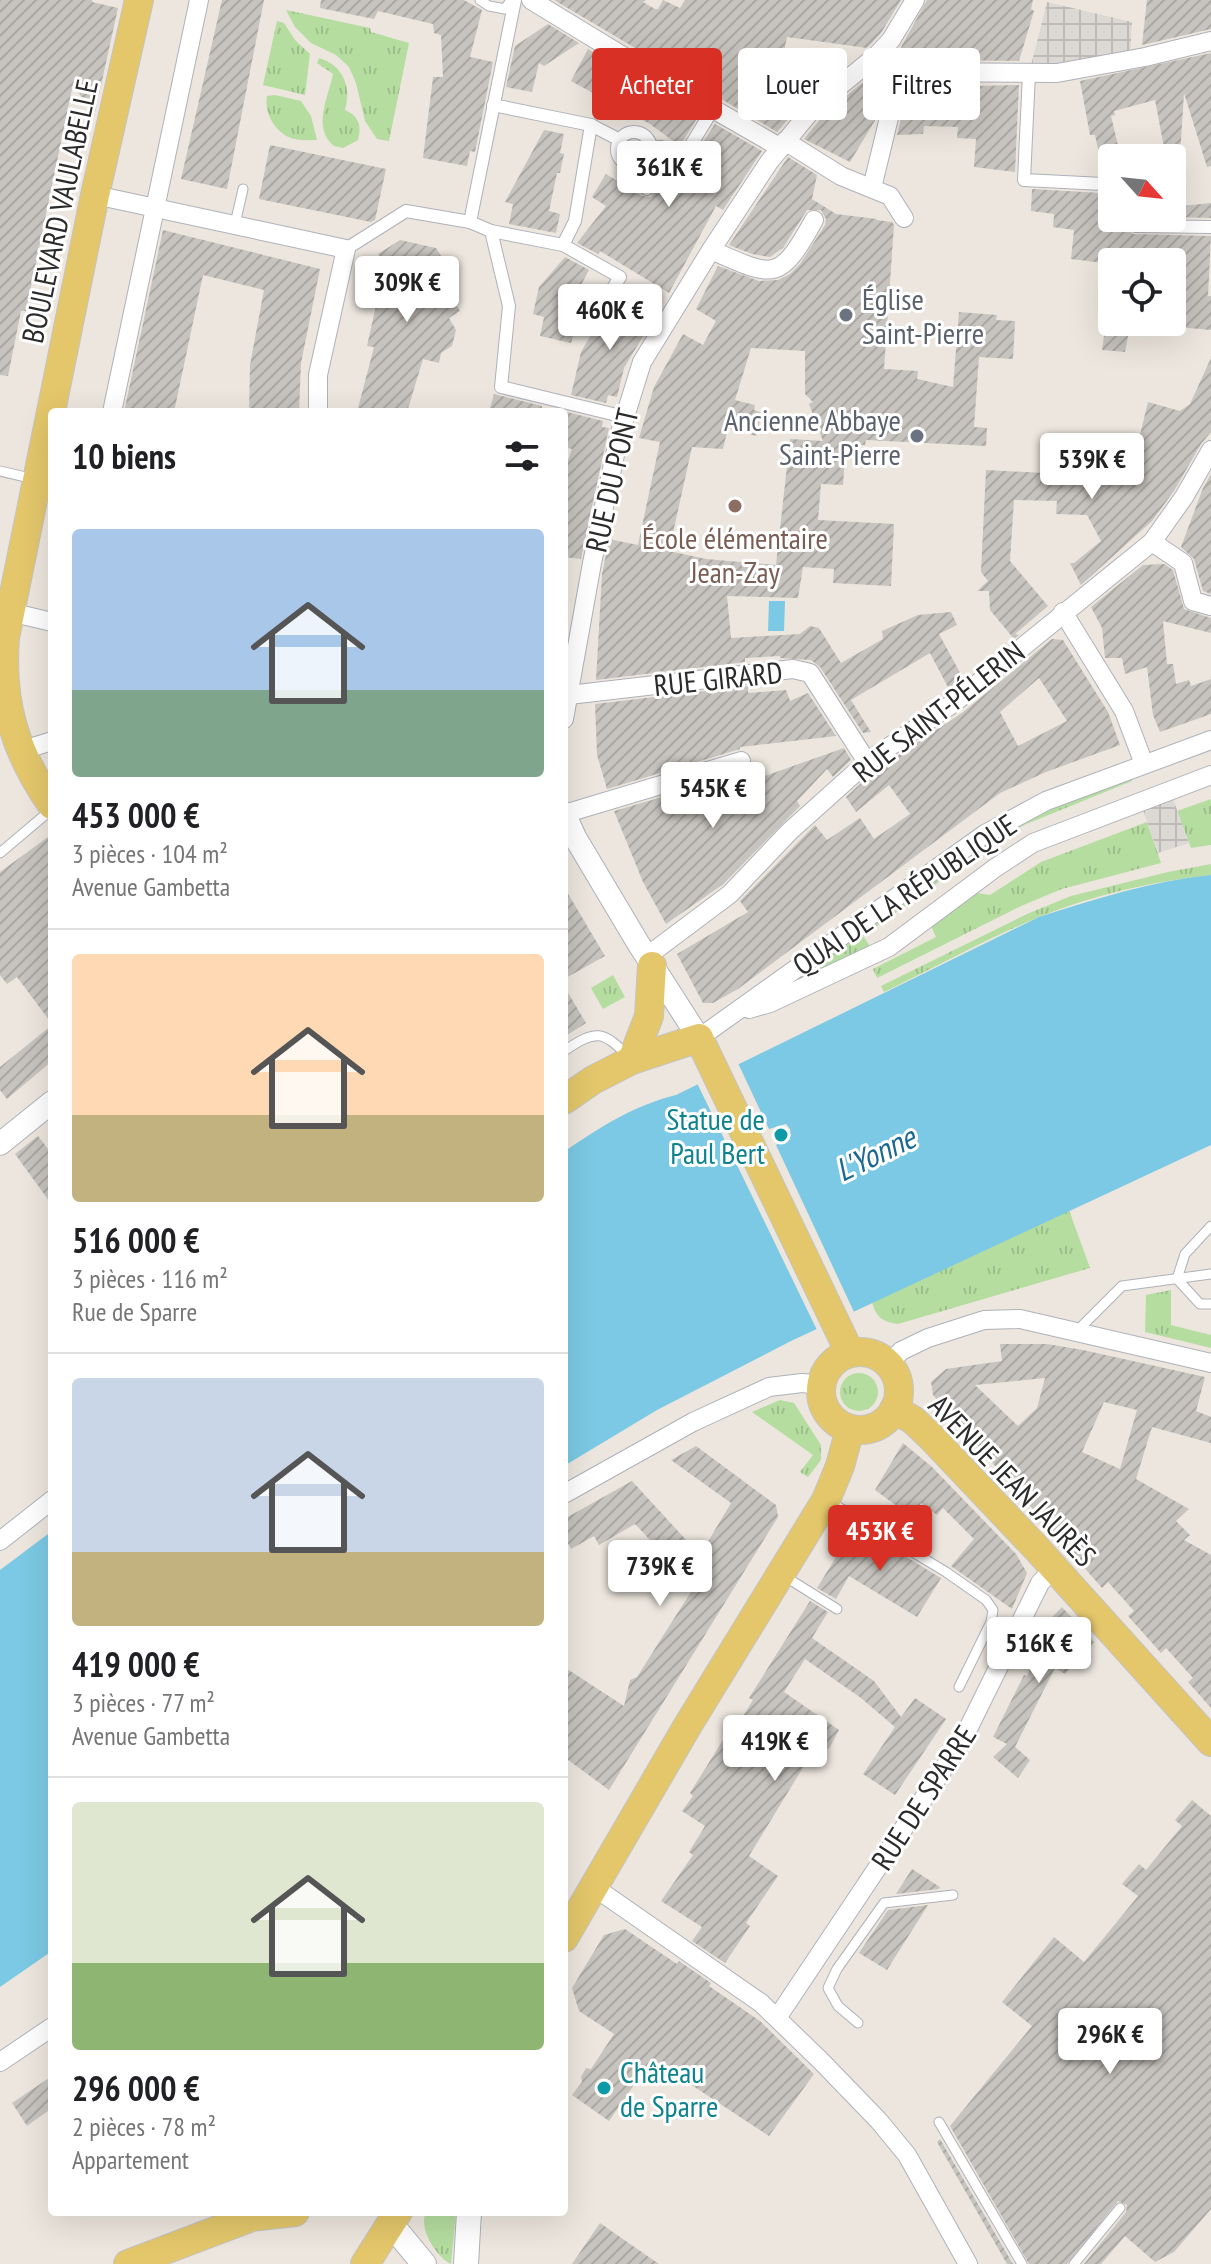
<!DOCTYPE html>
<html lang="fr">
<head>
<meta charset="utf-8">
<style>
  :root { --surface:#fff; --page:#f6f6f6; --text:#202124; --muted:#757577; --line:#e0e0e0; --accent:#d93025 }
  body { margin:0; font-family:"PT Sans Narrow",sans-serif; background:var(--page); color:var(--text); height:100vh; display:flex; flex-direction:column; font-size:30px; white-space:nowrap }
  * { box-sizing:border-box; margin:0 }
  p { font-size:26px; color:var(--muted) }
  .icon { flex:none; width:44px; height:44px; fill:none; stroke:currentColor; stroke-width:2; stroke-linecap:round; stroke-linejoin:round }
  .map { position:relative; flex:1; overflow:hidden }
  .sheet { position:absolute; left:48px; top:408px; width:520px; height:1808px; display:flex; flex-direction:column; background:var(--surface); border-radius:8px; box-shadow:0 8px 32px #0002 }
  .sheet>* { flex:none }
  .banner { position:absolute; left:592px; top:48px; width:498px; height:72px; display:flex; gap:16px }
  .needle { width:52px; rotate:117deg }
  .controls { position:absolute; left:1098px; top:144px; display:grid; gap:16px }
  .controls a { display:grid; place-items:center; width:88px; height:88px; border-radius:8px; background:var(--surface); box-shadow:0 8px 32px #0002; font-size:40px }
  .price { position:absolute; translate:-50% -68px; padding:0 18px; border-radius:8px; background:#fff; color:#222; font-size:26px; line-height:52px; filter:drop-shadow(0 2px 4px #0008) }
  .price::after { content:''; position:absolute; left:50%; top:48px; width:24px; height:18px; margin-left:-12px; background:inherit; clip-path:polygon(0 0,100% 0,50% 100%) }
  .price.selected { background:var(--accent); color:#fff }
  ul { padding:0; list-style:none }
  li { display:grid; align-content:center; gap:16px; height:424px; padding:0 24px }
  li+li { border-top:2px solid var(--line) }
  li span { display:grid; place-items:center; height:248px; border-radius:8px; color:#555 }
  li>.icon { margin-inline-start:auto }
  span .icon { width:144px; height:144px; fill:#fffc; stroke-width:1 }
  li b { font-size:34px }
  h2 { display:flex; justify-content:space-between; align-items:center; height:96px; padding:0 24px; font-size:34px }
  .tag { padding:0 28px; border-radius:8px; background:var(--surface); box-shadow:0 8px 32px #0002; font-size:28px; line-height:72px }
  .tag.selected { background:var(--accent); color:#fff }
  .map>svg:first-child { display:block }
  .grass { fill:url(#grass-tufts) }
  .plaza { fill:url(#plaza-grid) }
  .water { fill:#7bc9e4 }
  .pier { fill:#ece6de }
  .building { fill:url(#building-hatch); fill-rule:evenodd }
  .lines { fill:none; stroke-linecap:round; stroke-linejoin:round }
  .service-casing { stroke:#afb1ba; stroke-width:11 }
  .pedestrian-casing { stroke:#afb1ba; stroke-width:14 }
  .minor-casing { stroke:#afb1ba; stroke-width:20 }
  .tertiary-casing { stroke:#afb1ba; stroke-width:24 }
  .secondary-casing { stroke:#afb1ba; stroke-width:26 }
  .primary-casing { stroke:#c4c4c4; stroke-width:30 }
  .service { stroke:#fff; stroke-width:9 }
  .pedestrian { stroke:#fff; stroke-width:12 }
  .minor { stroke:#fff; stroke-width:18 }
  .tertiary { stroke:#fff; stroke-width:22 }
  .secondary { stroke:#fff; stroke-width:24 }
  .primary { stroke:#e4c76b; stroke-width:28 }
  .worship-dot { fill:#6b7280; stroke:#fff; stroke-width:3 }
  .education-dot { fill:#8d6e63; stroke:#fff; stroke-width:3 }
  .culture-dot { fill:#0f9aa8; stroke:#fff; stroke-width:3 }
  .labels { text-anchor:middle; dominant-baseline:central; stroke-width:6; stroke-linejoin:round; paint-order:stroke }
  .street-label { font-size:30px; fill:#2b2b2b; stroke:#fff }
  .worship-label { font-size:30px; fill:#5b616d; stroke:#fff; text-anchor:start }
  .education-label { font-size:30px; fill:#785e54; stroke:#fff }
  .culture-label { font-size:30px; fill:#0d838f; stroke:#fff; text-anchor:end }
  .water-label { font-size:32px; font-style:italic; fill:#196891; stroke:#fff }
</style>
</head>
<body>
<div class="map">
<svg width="1211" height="2264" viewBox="0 0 1211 2264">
  <defs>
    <pattern id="grass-tufts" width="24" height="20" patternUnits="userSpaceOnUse" patternTransform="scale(2)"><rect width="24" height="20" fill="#b5dda0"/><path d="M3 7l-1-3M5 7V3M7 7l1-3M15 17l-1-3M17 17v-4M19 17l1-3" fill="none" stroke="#9cbe8a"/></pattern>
    <pattern id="plaza-grid" width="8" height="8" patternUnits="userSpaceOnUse" patternTransform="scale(2)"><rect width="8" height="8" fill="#dcd9d5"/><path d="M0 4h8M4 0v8" fill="none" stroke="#bdbab7"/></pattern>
    <pattern id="building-hatch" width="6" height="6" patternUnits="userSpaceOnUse" patternTransform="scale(2)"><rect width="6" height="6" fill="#c7c3be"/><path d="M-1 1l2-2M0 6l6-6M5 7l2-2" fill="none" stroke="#aba8a3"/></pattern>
  </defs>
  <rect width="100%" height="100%" fill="#ece6de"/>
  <g class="grass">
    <path d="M286,10L370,28L371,32L409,43L389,141L377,139L365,121L356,83L349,67L336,55L311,43L295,27Z"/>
    <path d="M277,21L284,23L295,40L310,54L305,95L263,85Z"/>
    <path d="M319,58C343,65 352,87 345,110C359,116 362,126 358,140L343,148L334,146C312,128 328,98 333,74L317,63Z"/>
    <path d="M275,95L301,101L311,116L317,140C309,140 299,141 291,138C275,132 264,113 267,96Z"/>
    <path d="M1130,775L1132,781L1024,825L992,844L863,936L872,949L782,992L780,988L1021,819Z"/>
    <path d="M1211,799V845L1191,848L1177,811Z"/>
    <path d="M1147,822L1161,863L1062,889L1021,906L877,978L873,969L936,937L931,926L977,893L990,895L1041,862Z"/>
    <path d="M1211,864V875C1154,881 1092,895 1039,917C986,939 936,967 884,992L881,986L1027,914L1071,896L1168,872Z"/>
    <path d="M613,975L625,997L603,1009L591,988Z"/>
    <path d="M1069,1210L1090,1268L898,1324C882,1322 876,1317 872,1302Z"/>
    <path d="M1171,1290V1325L1211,1335V1348L1145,1332L1146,1295Z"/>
    <circle cx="859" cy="1392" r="19"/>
    <path d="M780,1400L794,1403L821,1445V1460L808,1477L800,1472L813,1455L752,1412Z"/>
    <path d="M426,2212H456L451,2264C436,2257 418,2228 426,2212Z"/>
  </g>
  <g class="plaza">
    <path d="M1047,2L1132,22L1130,60L1029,73Z"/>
    <path d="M1172,796L1189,843L1158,853L1142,807Z"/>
  </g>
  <g class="water">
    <path d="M769,601H785L784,631H768Z"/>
    <path d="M1211,875V1145L791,1341L657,1410L564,1466V1152C598,1128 635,1105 676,1095L1039,917C1095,899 1152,881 1211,875Z"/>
    <path d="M52,1531V1951L0,1987V1570Z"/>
  </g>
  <path class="pier" d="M737,1061L769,1129L786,1124L790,1129L791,1136L776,1145L854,1312L817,1330L736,1163L726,1159L729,1149L696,1081Z"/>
  <g class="building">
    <path d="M0,0H92V2L118,8L94,117L73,84L26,311H21L8,376L0,375Z"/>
    <path d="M222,0H264L227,189L181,179Z"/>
    <path d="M321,0H464L482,10L470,57L493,62L475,152L470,151L467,166L423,158L433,77H443L441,35L434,33L433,24L378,11L374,19L320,8Z"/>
    <path d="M554,0H646L643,2L655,9H658L663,0L680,8L685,0H901L881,33L867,48L787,37L784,51L842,69L806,98L777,132Z"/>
    <path d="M927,0H1033L1031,9L1034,11L1019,61L948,60L909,54L907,57L901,47Z"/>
    <path d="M1147,0H1211V29L1142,45Z"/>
    <path d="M548,24L579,43L544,66L539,63L532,92L506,87L515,46Z"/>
    <path d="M588,49L699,115L680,146L650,124L571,81Z"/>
    <path d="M1211,53V166L1207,167L1184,93L1178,188L1172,189V158H1166L1155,100L1114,111L1115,115L1111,116L1121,158H1100L1095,135H1090L1080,81Z"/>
    <path d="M869,77L885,83L877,117L850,162L804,139L823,116Z"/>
    <path d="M1019,85L1015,172L974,167L976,139L957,138L958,127L924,126L923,134L897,135L908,90L934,98L927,87Z"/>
    <path d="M715,124L762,151L723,210L716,206L669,293L600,251L598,254L577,243L606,206L592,197L606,174L642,196L651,197L656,190L652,176L664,158L680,166L688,165Z"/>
    <path d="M544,130L564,134L560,153L564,154L560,173H557L549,211L560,214L556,233L509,224L513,204L505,202Z"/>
    <path d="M270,145L386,169L375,220L371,222L259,199Z"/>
    <path d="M788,157L817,175L812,199L836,214L877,219L876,220L892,222L894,225L884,369L918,371L917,379L953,387L959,312L997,315L996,320L1015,321L1013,359L979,357L974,427L987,428L986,446L866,440L865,445L846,444L843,485L821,484L818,520L894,524L891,586L833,583L834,569L803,567L798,598L727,596L731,638L800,634L810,626L819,628L841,663L883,639L882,631L918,615L951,612L957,625L939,634L964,680L950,691L930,653L851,700L871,732L863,733L820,667L811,660L780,658V656L745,658V662L596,680L602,574L609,539L638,545L660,442L639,438L654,387L683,334L703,345L716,321L696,309L718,266L759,281L778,280L790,274L800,264L825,225L826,219L821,210H807L783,248L770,257L752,254L729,245ZM751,348L805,351V394L813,402L809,404L823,441L790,439L776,565L706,559L669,551L692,447L723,449L728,428L756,436L762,413L754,410L755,405L735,400Z"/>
    <path d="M1032,189L1101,193L1112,196V218H1127V228L1133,234L1211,236L1208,296H1211V330L1177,327L1178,303H1172V258L1138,256V262L1112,264L1071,259L1074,230L1053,227L1054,214L1031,211Z"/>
    <path d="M1211,203V218L1172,217V207Z"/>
    <path d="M163,230L320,269L301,363L299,412H249L250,365L264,290L203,275L174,412H124Z"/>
    <path d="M400,240L436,248L443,259L452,261L446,288L460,311L449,318L456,330L452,346L441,353L439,363L423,359L407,412H357L374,347L367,346L377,301L370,290L376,286L369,276L384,264L378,254Z"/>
    <path d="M565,257L589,270L581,285L586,287L581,305H572L567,310L569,319L577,322L571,343L540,336L544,317L533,314L539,287Z"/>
    <path d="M617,299L654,318L624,368L617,397L608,395L606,403L571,395L581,352L596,326L603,322Z"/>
    <path d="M1106,322H1131L1125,352L1102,350Z"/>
    <path d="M1211,358V432L1201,444L1174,491L1152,521L1081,585L1070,563H1074L1101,541L1087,515L1056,514L1057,501L1014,500L1010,561L1048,606L1015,634L1019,635L1014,639L990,610L989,591H977L988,581L981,572L986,470L1104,476L1106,457L1122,458L1125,436L1139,439L1148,402L1180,411L1190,404Z"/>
    <path d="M494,394L542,406V412H489Z"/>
    <path d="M567,412L603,421L602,427L609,428L581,559L564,557V471L572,449L564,447V413Z"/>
    <path d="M1211,474V594L1203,591L1194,559L1181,547L1203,488Z"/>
    <path d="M1164,564L1173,570L1184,609L1211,618V633L1163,621L1167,664H1173L1176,684L1189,680L1191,686L1211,679V714L1160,732L1153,715L1147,667L1125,674L1122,658H1105L1102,628L1091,607L1143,565Z"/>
    <path d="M1052,639L1063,640L1108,712L1120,745L1046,772L1000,793L738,989L713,1003H703L677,954L748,912L740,901L815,825L827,840L860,818L874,839L910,814L889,785L856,812L846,797L874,771L962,713ZM1039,678L1067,721L1018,746L1000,712Z"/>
    <path d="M748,686V693L786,690L790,701L808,693L836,736L740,747V749L607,789L597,755L595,704Z"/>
    <path d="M844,748L851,760L833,777L827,769L797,801L800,806L722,885L666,924L643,882L614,811L744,773L745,783Z"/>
    <path d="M52,834V1024L17,977L7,984L0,975V872Z"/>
    <path d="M564,887L605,956L564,979Z"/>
    <path d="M564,986L586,1023L564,1037Z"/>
    <path d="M52,1025V1061L7,1099L0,1090V1067Z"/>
    <path d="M38,1136L52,1154V1205L15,1154Z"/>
    <path d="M1000,1344H1047L1083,1350L1205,1377L1196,1411L1211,1417V1443L1152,1427L1136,1479L1189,1509L1176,1521L1190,1535L1184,1540L1211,1555V1708L1188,1682L1193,1678L1166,1648L1161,1653L1128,1616L1134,1611L1108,1582L1102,1588L933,1395L931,1382L946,1369L1002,1361ZM1045,1378L1037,1408L1018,1426L975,1385ZM1104,1402L1137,1410L1120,1469L1082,1452Z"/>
    <path d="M903,1443L932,1467L1016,1554L1027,1573L1012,1609L951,1566L974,1539L943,1508L937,1515L921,1503L913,1518L875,1490Z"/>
    <path d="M696,1446L776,1505L778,1517L609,1790L564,1757V1667L624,1706L630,1680L637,1677L694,1587L635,1524L599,1545L594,1536L571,1549L564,1536V1519L632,1481L700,1555L731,1503L671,1460Z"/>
    <path d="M855,1526L941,1578L917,1617L849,1576L836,1599L817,1588Z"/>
    <path d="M810,1601L828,1612L812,1638L874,1681L901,1717L915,1698L946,1719L895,1795L863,1774L895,1727L861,1698L805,1659L784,1692L839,1730L829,1749L818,1743L749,1856L778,1876L746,1923L750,1926L725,1963L692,1941L702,1927L661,1901L693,1855L689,1852L705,1826L682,1811L693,1796L690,1793L726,1735L731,1727L735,1729L753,1700L749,1698Z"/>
    <path d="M1062,1607L1094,1642L1065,1674L1055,1668L1015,1747L1030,1760L1018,1778L993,1757L1007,1744L993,1737L1024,1675L1027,1676L1043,1641L1054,1629L1047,1622Z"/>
    <path d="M1192,1800L1211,1816V2209L1174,2252L1155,2262L1125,2236L1101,2264H1084L1126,2212L1127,2205L1118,2201L1067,2264H1029L950,2126L1032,2026L1002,2002L1054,1937L1084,1962L1138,1896L1122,1884L1139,1864L1146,1870L1182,1826L1175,1820Z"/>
    <path d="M912,1869L940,1887L939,1889L896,1894Z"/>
    <path d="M928,1905L887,1970L859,1953L888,1910Z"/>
    <path d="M625,1929L677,1964L679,1961L711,1983L709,1986L760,2021L814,2074L769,2136L652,2059L609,2121L572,2095L582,2082L581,2077L586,2068L591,2069L614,2034L579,2011L572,1988L604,1935Z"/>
    <path d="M52,2076V2108L27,2126L12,2103Z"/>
    <path d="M940,2139L1013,2264H1007L937,2142Z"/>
    <path d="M600,2223L620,2237L659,2264H572Z"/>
  </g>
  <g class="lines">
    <defs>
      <g id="service">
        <path d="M480,0L489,6L505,9L511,0"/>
        <path d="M235,224L243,189"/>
        <path d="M0,471L34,479"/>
        <path d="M0,853L52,809"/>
        <path d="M564,1051C597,1029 602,1030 630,1058"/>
        <path d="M1211,1226L1185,1254L1177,1279L1200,1304H1211"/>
        <path d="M1077,1331L1122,1286L1211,1274"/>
        <path d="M830,1502L946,1572L986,1600L993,1610L991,1622L959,1687"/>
        <path d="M784,1576L837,1609"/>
        <path d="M858,2023L838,2006L828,1988L837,1969L884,1903L953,1895"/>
        <path d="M939,2122L1022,2264"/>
        <path d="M1074,2264L1120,2208"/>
      </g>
      <g id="pedestrian">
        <path d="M1029,73L1024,180L1103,184L1112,187"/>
        <path d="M493,105L591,125L575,221L563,245"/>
        <path d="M591,125L620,140"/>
        <circle cx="634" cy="149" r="17"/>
        <path d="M651,148L661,147L683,158L713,109"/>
        <path d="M639,166L647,189"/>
        <path d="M470,222L515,0"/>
        <path d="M1135,222L1136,226L1211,227"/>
        <path d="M491,231L563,245L620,277L595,317L576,313"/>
        <path d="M346,249L406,211L470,222L491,231L509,306L501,387L625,417"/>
      </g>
      <g id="minor">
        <path d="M531,0L654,75L781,148"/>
        <path d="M876,56L909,72L1057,73L1145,57L1211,41"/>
        <path d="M785,141L841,176L890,196L904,218"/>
        <path d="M872,188L901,68"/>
        <path d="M95,195L346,249L318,375V412"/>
        <path d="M711,250C773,277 779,284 814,220"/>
        <path d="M112,412L199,0"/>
        <path d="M1152,542L1183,563L1193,601L1211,606"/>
        <path d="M10,612L52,622"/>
        <path d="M1063,612L1124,711L1144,764"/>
        <path d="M569,695L793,669L810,673L867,762"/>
        <path d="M564,719L592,563L619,436L642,362L711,250L769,162L814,107L876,56L891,40L915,0"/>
        <path d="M20,751L52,741"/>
        <path d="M564,814L741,761"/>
        <path d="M646,957L730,894L789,832L867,762L955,702L1152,542L1184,497L1211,450"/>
        <path d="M749,1009L770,1003L889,947L995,868L1033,843L1211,775"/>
        <path d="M699,1038L985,834L1046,801L1211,740"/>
        <path d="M889,1364L901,1351L928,1338L984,1320L1020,1319L1211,1363"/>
        <path d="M564,1494L693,1422L769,1387L802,1383L821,1385"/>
        <path d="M0,1541L52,1500"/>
        <path d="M594,1887L761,2003L822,2062L879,2121L907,2155L968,2264"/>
        <path d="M777,2018L962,1741L1040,1583L1054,1568"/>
        <path d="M0,2062L52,2027"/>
      </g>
      <g id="tertiary">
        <path d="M564,813L576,839L638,943L699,1038"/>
        <path d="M0,1144L52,1102"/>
      </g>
      <g id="secondary">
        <path d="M390,2223L424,2264"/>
        <path d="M466,2264L469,2212"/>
      </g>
      <g id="primary">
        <path d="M52,805C15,752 0,703 5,638L95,195L139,0"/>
        <path d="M632,1060L649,1016L652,966"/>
        <path d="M564,1100L593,1080L632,1060L699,1038L850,1353"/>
        <circle cx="860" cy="1391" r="39"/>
        <path d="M894,1409L913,1420L930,1436L1038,1550L1211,1742"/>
        <path d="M564,1938L688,1725L826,1500L840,1466L850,1429"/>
        <path d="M128,2264L252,2217L295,2212"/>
        <path d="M365,2264L398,2212"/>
      </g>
    </defs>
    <use href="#service" class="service-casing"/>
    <use href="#pedestrian" class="pedestrian-casing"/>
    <use href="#minor" class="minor-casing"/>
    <use href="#tertiary" class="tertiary-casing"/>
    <use href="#secondary" class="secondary-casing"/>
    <use href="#primary" class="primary-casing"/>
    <use href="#service" class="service"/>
    <use href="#pedestrian" class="pedestrian"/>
    <use href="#minor" class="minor"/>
    <use href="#tertiary" class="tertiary"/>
    <use href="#secondary" class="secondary"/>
    <use href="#primary" class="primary"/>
  </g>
  <g class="worship-dot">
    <circle cx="846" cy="315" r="8"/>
    <circle cx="917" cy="436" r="8"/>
  </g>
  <circle class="education-dot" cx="735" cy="506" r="8"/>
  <g class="culture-dot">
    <circle cx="781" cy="1135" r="8"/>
    <circle cx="604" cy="2088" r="8"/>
  </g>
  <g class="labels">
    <g class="street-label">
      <text transform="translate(59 211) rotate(-78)">BOULEVARD VAULABELLE</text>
      <text transform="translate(611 480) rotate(-77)">RUE DU PONT</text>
      <text transform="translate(718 678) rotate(-6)">RUE GIRARD</text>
      <text transform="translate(938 711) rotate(-38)">RUE SAINT-PÉLERIN</text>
      <text transform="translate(904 894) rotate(-34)">QUAI DE LA RÉPUBLIQUE</text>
      <text transform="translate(1013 1480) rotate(46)">AVENUE JEAN JAURÈS</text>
      <text transform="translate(923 1797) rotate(-57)">RUE DE SPARRE</text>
    </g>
    <g class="worship-label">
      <text x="862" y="298">Église<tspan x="862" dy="34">Saint-Pierre</tspan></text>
      <text x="901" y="419" text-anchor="end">Ancienne Abbaye<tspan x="901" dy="34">Saint-Pierre</tspan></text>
    </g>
    <g class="education-label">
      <text x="735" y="537">École élémentaire<tspan x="735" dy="34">Jean-Zay</tspan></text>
    </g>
    <g class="culture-label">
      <text x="765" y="1118">Statue de<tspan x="765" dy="34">Paul Bert</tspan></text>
      <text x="620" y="2071" text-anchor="start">Château<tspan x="620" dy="34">de Sparre</tspan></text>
    </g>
    <g class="water-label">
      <text transform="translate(875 1153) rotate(-26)">L'Yonne</text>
    </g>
  </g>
</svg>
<div class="controls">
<a><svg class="needle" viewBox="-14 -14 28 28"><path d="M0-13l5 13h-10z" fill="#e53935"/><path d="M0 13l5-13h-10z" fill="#757577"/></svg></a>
<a><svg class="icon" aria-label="locate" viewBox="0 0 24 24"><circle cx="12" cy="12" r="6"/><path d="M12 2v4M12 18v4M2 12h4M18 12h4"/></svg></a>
</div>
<b class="price" style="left:669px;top:209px">361K €</b>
<b class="price" style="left:407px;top:324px">309K €</b>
<b class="price" style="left:610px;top:352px">460K €</b>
<b class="price" style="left:1092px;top:501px">539K €</b>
<b class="price" style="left:713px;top:830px">545K €</b>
<b class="price selected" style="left:880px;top:1573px">453K €</b>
<b class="price" style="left:660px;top:1608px">739K €</b>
<b class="price" style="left:1039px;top:1685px">516K €</b>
<b class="price" style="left:775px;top:1783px">419K €</b>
<b class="price" style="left:1110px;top:2076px">296K €</b>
<div class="banner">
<a class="tag selected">Acheter</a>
<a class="tag">Louer</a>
<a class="tag">Filtres</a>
</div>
<section class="sheet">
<h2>10 biens<svg class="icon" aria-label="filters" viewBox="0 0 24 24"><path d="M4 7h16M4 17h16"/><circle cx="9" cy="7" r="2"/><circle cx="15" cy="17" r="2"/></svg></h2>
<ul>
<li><span style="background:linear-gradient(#a9c7e8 65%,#7fa58c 0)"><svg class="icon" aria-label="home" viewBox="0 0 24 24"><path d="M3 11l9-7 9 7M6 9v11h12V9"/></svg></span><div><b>453 000 €</b><p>3 pièces · 104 m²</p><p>Avenue Gambetta</p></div></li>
<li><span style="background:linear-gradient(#ffd9b3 65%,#c2b280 0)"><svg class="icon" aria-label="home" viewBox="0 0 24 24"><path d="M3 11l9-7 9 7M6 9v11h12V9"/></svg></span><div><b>516 000 €</b><p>3 pièces · 116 m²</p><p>Rue de Sparre</p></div></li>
<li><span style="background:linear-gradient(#c9d6e8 70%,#c2b280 0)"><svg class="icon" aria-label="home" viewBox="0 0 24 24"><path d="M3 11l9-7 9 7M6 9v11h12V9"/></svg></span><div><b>419 000 €</b><p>3 pièces · 77 m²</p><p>Avenue Gambetta</p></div></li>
<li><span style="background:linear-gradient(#dfe7d0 65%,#8fb573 0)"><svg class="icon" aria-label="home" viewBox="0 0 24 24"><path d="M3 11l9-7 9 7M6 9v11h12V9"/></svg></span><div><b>296 000 €</b><p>2 pièces · 78 m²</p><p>Appartement</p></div></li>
</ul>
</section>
</div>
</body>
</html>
